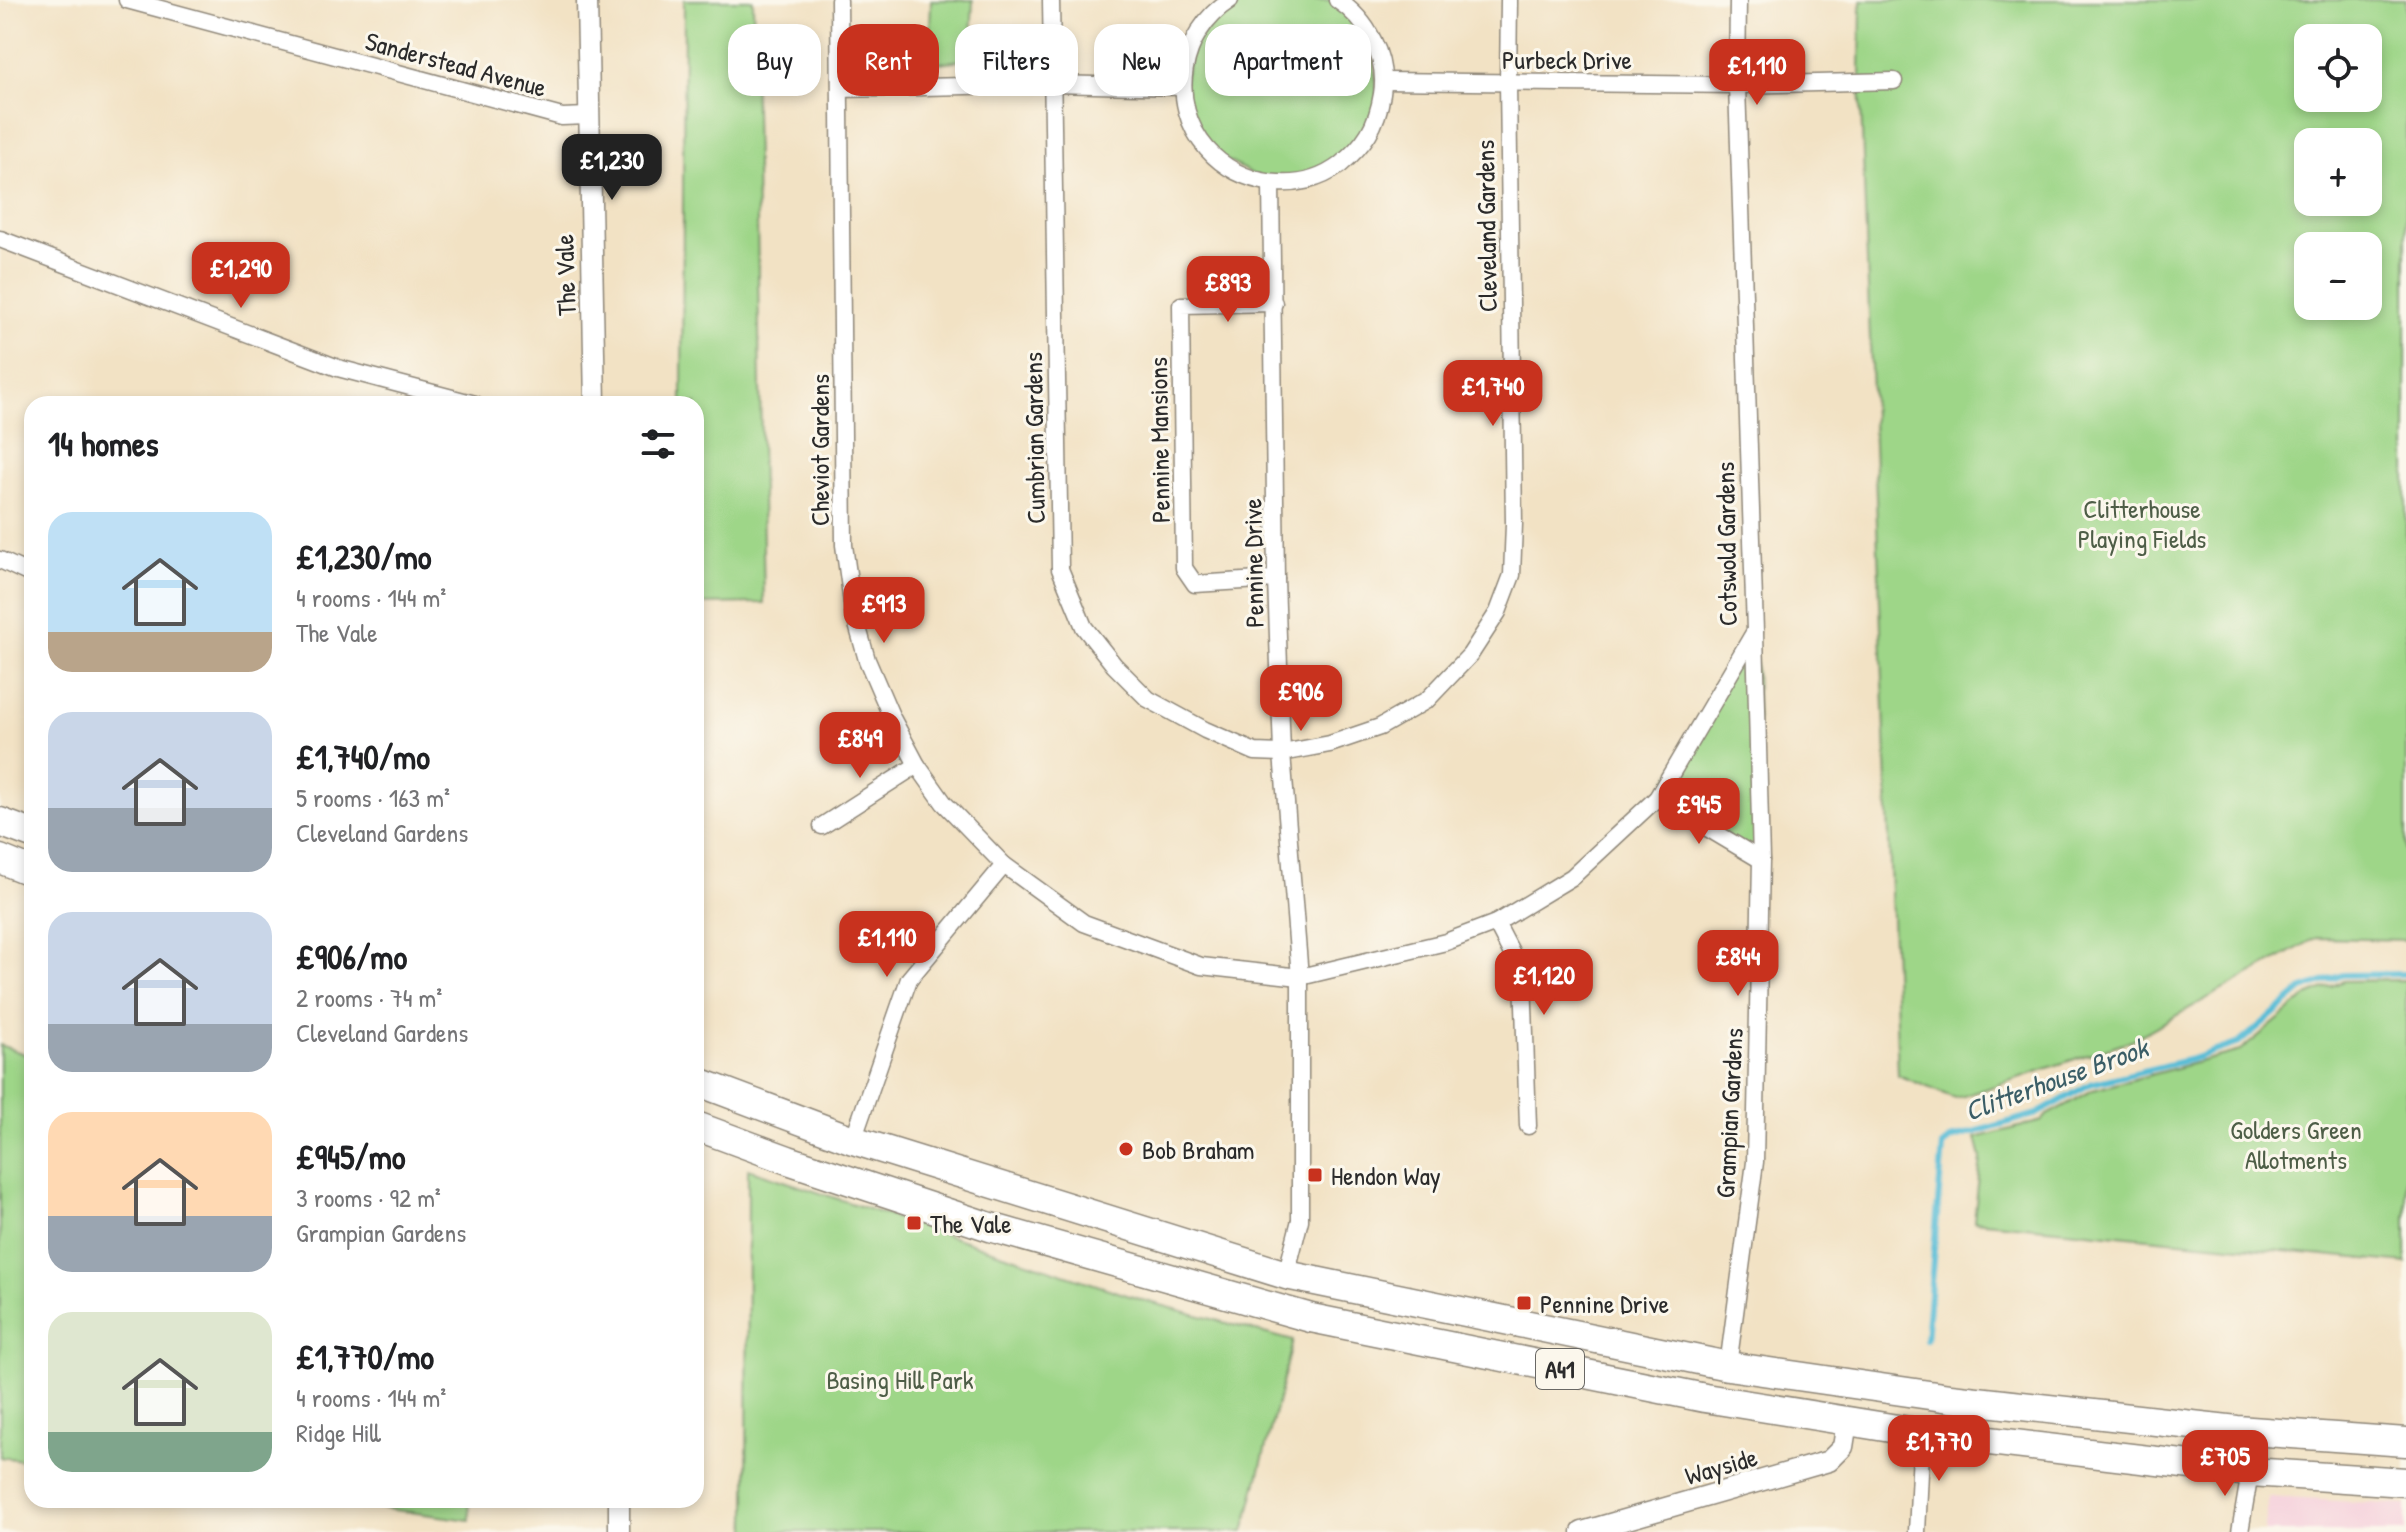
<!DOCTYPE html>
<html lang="en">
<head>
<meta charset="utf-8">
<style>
  :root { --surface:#fff; --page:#f2f2f2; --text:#202124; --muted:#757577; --accent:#c8321e }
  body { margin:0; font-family:"Patrick Hand",sans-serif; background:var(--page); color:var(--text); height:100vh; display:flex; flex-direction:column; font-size:30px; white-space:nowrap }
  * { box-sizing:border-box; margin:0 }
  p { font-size:26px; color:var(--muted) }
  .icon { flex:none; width:44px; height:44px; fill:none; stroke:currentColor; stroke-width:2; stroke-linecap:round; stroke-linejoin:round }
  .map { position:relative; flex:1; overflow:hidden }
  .details { position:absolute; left:24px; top:396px; width:680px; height:1112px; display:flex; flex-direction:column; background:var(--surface); border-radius:24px; box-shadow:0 4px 12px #0003 }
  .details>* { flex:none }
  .guide { position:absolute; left:728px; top:24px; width:760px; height:72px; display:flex; gap:16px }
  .fabs { position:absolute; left:2294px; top:24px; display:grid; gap:16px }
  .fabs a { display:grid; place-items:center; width:88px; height:88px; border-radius:16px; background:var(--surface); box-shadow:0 4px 12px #0003; font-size:40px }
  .price { position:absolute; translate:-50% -68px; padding:0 18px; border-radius:16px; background:var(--accent); color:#fff; font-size:26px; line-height:52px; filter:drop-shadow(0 2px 4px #0008) }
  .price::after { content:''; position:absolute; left:50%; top:48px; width:24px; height:18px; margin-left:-12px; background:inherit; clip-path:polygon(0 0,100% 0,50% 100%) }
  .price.active { background:#222; color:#fff }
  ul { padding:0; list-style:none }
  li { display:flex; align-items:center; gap:24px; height:200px; padding:0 24px }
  li span { display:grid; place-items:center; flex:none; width:224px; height:160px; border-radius:24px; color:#555 }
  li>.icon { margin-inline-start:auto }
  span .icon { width:96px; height:96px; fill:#fffc; stroke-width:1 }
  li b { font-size:34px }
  h2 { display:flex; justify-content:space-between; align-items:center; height:96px; padding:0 24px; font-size:34px }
  .chip { padding:0 28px; border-radius:24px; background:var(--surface); box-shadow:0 4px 12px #0003; font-size:28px; line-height:72px }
  .chip.active { background:var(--accent); color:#fff }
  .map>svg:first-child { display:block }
  .built { fill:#f5cfdb }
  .green { fill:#9ed688; stroke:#64805a; stroke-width:2; fill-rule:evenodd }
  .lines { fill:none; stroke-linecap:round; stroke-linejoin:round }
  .stream { stroke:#59bdd7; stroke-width:6 }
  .minor-casing { stroke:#8e8678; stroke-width:19 }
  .tertiary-casing { stroke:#8e8678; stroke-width:23 }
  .trunk-casing { stroke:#8e8678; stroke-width:31 }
  .minor { stroke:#fff; stroke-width:16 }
  .tertiary { stroke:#fff; stroke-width:20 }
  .trunk { stroke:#fff; stroke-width:28 }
  .poi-dot { fill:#c8321e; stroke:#fbf7ec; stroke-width:3 }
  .labels { text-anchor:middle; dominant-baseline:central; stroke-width:6; stroke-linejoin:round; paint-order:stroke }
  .shield { fill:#fbf7ec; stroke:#696865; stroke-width:2 }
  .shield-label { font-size:24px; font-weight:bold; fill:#2b2b2b }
  .street-label { font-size:26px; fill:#2b2b2b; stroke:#fbf7ec }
  .park-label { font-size:26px; fill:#4e5e47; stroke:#fbf7ec }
  .poi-label { font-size:26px; fill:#2b2b2b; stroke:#fbf7ec; text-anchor:start }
  .water-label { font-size:28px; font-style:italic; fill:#3b5e67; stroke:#fbf7ec }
</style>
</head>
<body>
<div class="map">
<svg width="2406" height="1532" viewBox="0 0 2406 1532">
  <rect width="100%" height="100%" fill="#fbf7ec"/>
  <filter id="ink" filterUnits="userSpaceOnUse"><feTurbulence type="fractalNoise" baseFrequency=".0125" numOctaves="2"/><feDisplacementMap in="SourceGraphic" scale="16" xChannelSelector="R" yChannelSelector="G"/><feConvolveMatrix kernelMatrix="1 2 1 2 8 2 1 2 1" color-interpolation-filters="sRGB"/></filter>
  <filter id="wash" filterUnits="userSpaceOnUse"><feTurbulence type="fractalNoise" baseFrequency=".006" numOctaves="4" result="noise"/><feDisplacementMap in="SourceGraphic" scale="32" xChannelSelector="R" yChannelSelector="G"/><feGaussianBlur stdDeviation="1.8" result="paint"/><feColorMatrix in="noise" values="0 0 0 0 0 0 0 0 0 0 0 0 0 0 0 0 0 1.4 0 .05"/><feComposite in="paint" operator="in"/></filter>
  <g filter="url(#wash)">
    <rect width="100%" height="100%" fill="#f2e2c4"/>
    <path class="built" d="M2269,1497L2406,1505V1532H2264Z"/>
    <g class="green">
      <path d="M684,0H753L764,603L696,604V404H682Z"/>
      <path d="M931,0H973L970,59L929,64Z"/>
      <path d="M1230,0H1337L1372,37L1379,115L1328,174L1271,184L1207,150L1182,87L1196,34Z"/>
      <path d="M1861,0H2406V940L2316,938L2132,1040L1964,1096L1954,1098L1898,1075L1860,78ZM2308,38H2368V98H2308ZM2308,142H2368V202H2308ZM2308,246H2368V306H2308Z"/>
      <path d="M1755,631L1761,860L1657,798Z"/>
      <path d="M2406,980V1263L1974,1221L1981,1158L1976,1138L2042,1121L2047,1115L2093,1090L2240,1051L2307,996L2344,981Z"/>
      <path d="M0,1045L32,1057V1461L0,1457Z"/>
      <path d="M748,1169L1142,1300L1293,1341L1244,1532H747Z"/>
      <path d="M320,1500H469L470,1520Z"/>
    </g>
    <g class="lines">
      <path class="stream" d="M1926,1340L1943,1146L1950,1139L2037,1114L2090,1084L2192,1059L2239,1043L2303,989L2343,975L2406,974"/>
    </g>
  </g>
  <g filter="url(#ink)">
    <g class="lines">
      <defs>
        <g id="minor">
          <path d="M127,0L562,117L588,116"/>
          <path d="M839,0L844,545L853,610L867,660L892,718L917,765L944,803L1004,865L1084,923L1201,966L1300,977L1446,942L1496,923L1572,877L1657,798L1755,631L1737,85L1738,0"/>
          <path d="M1051,0L1060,569L1084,627L1114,665L1148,699L1205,730L1255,752L1282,753L1330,744L1380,727L1427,700L1470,655L1498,612L1512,575L1514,524L1508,83L1509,0"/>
          <path d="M1230,0C1180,32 1167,103 1207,149C1240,187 1300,195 1340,165C1365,144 1377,126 1382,94C1388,57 1367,19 1337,0"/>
          <path d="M1384,81L1737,85L1894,81"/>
          <path d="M841,89L1051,84L1182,87"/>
          <path d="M1271,184L1276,579L1282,753L1300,977V1220L1286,1275"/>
          <path d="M0,239L338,368L475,404"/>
          <path d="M1274,303L1181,305L1184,568L1195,584L1276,579"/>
          <path d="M0,560L32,575"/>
          <path d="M1657,798L1761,860"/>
          <path d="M822,826L917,765"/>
          <path d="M1496,923L1523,975L1528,1126"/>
          <path d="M853,1140L909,979L1004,865"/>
          <path d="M1728,1366L1755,1162L1761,860L1755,633"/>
          <path d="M1917,1532L1922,1433"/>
          <path d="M2240,1532L2250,1472"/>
        </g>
        <g id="tertiary">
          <path d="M587,0L595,404"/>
          <path d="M619,1500V1532"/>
          <path d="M1582,1532L1829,1461L1843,1447L1847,1422"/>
        </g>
        <g id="trunk">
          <path d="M0,822L32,834"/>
          <path d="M0,859L32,872"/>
          <path d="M696,1081L853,1140L1286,1275L1728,1366L1950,1398L2237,1430L2406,1442"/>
          <path d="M696,1126L788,1160L990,1227L1311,1318L1705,1398L1922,1433L2250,1472L2406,1482"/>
        </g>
      </defs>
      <use href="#minor" class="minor-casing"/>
      <use href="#tertiary" class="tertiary-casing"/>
      <use href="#trunk" class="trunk-casing"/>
      <use href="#minor" class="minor"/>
      <use href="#tertiary" class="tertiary"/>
      <use href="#trunk" class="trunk"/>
    </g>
  </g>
  <g class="poi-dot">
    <circle cx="1126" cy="1149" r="8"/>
    <rect x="1307" y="1167" width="16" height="16" rx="4"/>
    <rect x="906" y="1215" width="16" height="16" rx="4"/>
    <rect x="1516" y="1295" width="16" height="16" rx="4"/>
  </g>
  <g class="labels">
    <rect class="shield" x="1536" y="1349" width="48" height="40" rx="6"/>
    <g class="shield-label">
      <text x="1560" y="1369">A41</text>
    </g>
    <g class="street-label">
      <text x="1567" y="59">Purbeck Drive</text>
      <text transform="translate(456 64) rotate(15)">Sanderstead Avenue</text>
      <text transform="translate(1486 226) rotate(-91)">Cleveland Gardens</text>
      <text transform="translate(565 275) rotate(-92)">The Vale</text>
      <text transform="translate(1034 438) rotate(-91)">Cumbrian Gardens</text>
      <text transform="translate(1159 440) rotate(-91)">Pennine Mansions</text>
      <text transform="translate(819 450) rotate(-90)">Cheviot Gardens</text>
      <text transform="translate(1726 544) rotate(-91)">Cotswold Gardens</text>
      <text transform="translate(1253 563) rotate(-91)">Pennine Drive</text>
      <text transform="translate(1729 1113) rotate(-87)">Grampian Gardens</text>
      <text transform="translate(1721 1466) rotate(-16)">Wayside</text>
    </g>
    <g class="park-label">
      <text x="2142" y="508">Clitterhouse<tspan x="2142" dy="30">Playing Fields</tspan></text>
      <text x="2296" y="1129">Golders Green<tspan x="2296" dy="30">Allotments</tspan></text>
      <text x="900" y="1379">Basing Hill Park</text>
    </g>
    <g class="poi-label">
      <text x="1142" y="1149">Bob Braham</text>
      <text x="1331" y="1175">Hendon Way</text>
      <text x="930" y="1223">The Vale</text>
      <text x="1540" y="1303">Pennine Drive</text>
    </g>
    <g class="water-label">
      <text transform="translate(2056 1079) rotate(-20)">Clitterhouse Brook</text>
    </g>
  </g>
</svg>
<div class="fabs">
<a><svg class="icon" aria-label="locate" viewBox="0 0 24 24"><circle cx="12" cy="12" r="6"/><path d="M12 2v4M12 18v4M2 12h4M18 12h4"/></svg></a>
<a>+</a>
<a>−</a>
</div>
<b class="price" style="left:1757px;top:107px">£1,110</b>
<b class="price active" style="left:612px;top:202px">£1,230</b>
<b class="price" style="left:241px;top:310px">£1,290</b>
<b class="price" style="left:1228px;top:324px">£893</b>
<b class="price" style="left:1493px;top:428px">£1,740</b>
<b class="price" style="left:884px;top:645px">£913</b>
<b class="price" style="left:1301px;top:733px">£906</b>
<b class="price" style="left:860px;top:780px">£849</b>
<b class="price" style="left:1699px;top:846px">£945</b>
<b class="price" style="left:887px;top:979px">£1,110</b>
<b class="price" style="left:1738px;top:998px">£844</b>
<b class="price" style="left:1544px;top:1017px">£1,120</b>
<b class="price" style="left:1939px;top:1483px">£1,770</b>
<b class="price" style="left:2225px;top:1498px">£705</b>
<div class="guide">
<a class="chip">Buy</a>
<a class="chip active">Rent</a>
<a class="chip">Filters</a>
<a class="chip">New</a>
<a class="chip">Apartment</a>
</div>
<section class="details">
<h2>14 homes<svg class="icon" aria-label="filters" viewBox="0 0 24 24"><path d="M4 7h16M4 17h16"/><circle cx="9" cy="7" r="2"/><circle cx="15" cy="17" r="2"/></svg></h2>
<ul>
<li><span style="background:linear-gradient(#bfe0f5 75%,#b9a48a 0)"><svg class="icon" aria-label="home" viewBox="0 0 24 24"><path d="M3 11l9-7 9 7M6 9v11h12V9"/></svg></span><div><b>£1,230/mo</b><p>4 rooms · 144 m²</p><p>The Vale</p></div></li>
<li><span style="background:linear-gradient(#c9d6e8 60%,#9aa5b1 0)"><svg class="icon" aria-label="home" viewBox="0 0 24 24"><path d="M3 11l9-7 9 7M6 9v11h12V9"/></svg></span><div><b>£1,740/mo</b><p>5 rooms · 163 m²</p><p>Cleveland Gardens</p></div></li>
<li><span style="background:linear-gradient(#c9d6e8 70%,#9aa5b1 0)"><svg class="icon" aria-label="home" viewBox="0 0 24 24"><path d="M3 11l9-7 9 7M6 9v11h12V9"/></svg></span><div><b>£906/mo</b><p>2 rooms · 74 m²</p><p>Cleveland Gardens</p></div></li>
<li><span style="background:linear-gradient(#ffd9b3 65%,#9aa5b1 0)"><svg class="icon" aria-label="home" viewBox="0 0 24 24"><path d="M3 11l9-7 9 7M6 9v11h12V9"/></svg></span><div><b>£945/mo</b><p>3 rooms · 92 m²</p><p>Grampian Gardens</p></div></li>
<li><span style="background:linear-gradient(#dfe7d0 75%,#7fa58c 0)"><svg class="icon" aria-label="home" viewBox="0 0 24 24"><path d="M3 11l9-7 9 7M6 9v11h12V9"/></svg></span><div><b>£1,770/mo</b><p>4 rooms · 144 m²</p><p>Ridge Hill</p></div></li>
</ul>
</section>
</div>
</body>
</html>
